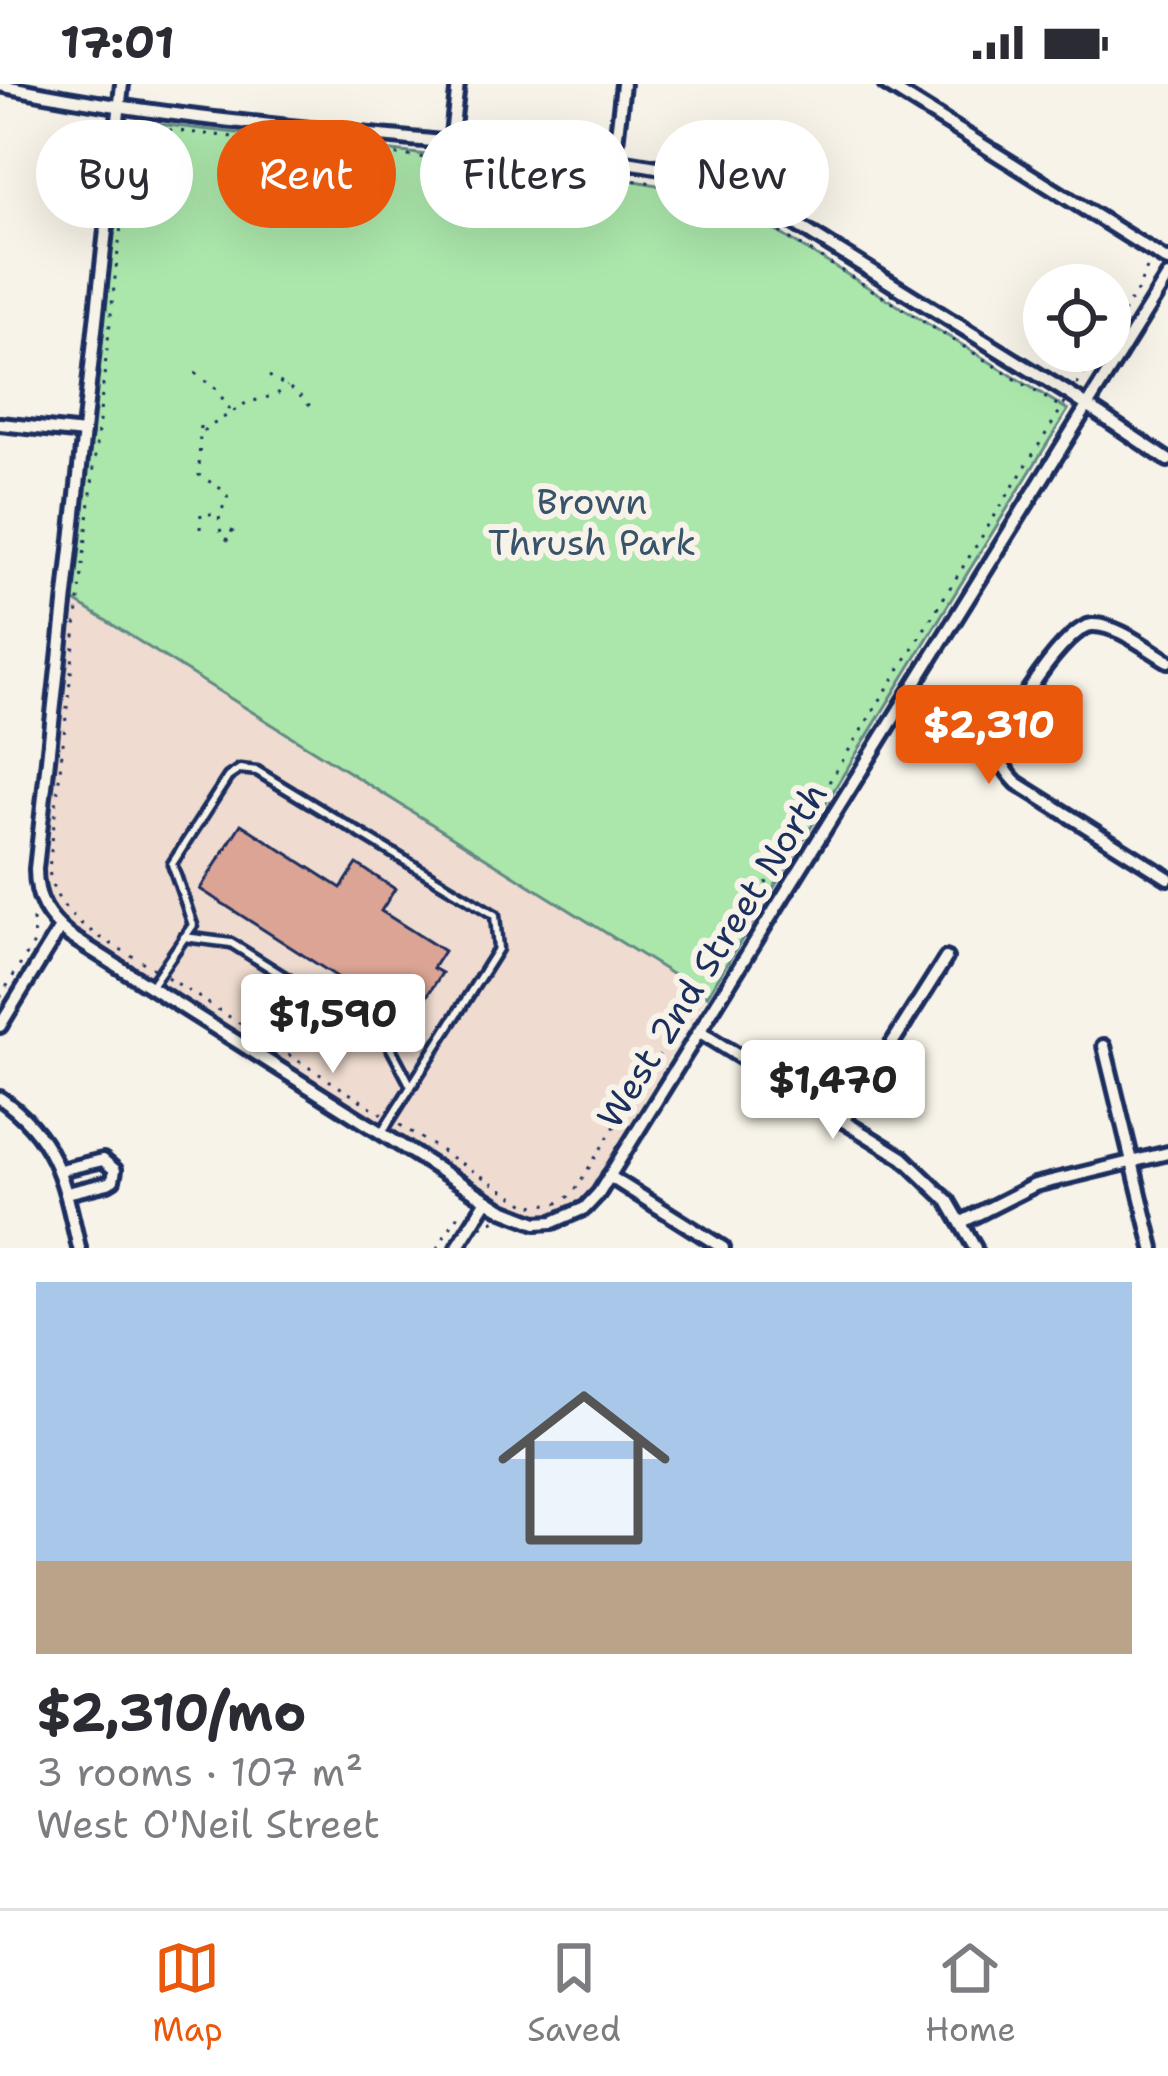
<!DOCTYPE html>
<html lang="en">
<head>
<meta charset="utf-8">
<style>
  :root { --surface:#fff; --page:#f7f7f7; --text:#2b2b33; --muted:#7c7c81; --line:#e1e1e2; --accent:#ea580c }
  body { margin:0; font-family:"Shantell Sans",sans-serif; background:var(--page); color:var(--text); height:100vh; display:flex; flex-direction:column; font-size:45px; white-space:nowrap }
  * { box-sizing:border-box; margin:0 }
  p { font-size:39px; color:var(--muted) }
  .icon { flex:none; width:66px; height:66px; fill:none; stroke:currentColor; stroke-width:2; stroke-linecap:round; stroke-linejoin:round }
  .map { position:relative; height:1164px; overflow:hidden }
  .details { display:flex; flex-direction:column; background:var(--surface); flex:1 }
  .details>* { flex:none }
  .guide { position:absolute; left:36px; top:36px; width:1098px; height:108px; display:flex; gap:24px }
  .buttons { position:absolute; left:1023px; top:180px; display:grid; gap:24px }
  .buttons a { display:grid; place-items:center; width:108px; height:108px; border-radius:50%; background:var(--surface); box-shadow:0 12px 48px #0002; font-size:60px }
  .price { position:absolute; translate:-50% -102px; padding:0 27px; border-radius:12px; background:#fff; color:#222; font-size:39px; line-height:78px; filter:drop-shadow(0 3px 6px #0008) }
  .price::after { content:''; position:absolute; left:50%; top:72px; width:36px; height:27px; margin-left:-18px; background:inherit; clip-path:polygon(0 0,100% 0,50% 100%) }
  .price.active { background:var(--accent); color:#fff }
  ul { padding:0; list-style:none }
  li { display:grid; align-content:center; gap:24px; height:636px; padding:0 36px }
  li+li { border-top:3px solid var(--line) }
  li span { display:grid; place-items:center; height:372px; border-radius:0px; color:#555 }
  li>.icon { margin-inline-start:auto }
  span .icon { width:216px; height:216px; fill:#fffc; stroke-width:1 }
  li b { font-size:51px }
  .tag { padding:0 42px; border-radius:54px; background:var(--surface); box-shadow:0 12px 48px #0002; font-size:42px; line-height:108px }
  .tag.active { background:var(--accent); color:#fff }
  .status { display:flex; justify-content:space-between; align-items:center; height:84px; padding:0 60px; background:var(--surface); direction:ltr }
  .status svg { height:33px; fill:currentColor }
  .dock { display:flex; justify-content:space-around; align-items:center; height:168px; border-top:3px solid var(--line); background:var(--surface); font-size:33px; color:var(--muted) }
  .dock a { display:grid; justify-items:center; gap:6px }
  .dock .active { color:var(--accent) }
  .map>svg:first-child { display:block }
  .built { fill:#efdbcf }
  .green { fill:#abe6ab; stroke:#638a84; stroke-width:3 }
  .building { fill:#dca495; stroke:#1b2f5e; stroke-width:3 }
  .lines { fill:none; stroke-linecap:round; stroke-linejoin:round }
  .lane-casing { stroke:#1b2f5e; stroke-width:15 }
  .street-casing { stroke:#1b2f5e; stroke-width:20 }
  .path { stroke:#1b2f5e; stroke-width:3; stroke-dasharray:3 9; stroke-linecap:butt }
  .lane { stroke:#f7f3e8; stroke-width:6 }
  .street { stroke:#f7f3e8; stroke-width:10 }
  .labels { text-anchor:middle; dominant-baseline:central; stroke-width:12; stroke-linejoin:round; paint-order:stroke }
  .park-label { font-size:36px; fill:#38546d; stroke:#f7f3e8 }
  .street-label { font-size:36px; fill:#1b2f5e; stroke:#f7f3e8 }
</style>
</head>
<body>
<div class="status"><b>17:01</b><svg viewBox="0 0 49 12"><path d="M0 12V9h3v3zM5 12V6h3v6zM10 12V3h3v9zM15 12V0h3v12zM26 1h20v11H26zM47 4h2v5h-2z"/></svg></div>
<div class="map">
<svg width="1168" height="1164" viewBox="0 0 1168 1164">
  <rect width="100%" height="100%" fill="#f7f3e8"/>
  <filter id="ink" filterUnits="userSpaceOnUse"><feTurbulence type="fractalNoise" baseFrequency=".00833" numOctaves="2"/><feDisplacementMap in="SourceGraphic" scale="24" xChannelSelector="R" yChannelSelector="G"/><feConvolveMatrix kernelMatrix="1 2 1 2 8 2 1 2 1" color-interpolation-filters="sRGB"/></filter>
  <g filter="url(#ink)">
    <path class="built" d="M73,516L707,912L591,1104L573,1120L551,1131L528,1128L504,1118L68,840L53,824L46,808L43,785Z"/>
    <path class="green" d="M132,37L609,92L721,113L1068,326L707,912L73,516L125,45Z"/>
    <path class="building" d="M241,740L341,804L357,780L395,805L381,827L444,867L433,884L442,889L423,918L413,915L401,934L200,805Z"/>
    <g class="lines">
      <defs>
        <g id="lane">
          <path d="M184,853L231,859L387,957L411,1002"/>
          <path d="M150,903L193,841L172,780L228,693L240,685L257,687L495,831L498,865L381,1050"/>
        </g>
        <g id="street">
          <path d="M122,0L36,785C36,816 47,833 70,852L503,1126L536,1139L553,1138L585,1124L599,1109L1168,192"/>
          <path d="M885,0L1168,177"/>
          <path d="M0,1C156,34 315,45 473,61C561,71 652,75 736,103L1071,311L1168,376"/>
          <path d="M451,59L458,0"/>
          <path d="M614,76L623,0"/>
          <path d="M0,340L84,349"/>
          <path d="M1168,577C1147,565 1117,540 1092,541C1066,543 1008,632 1002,657C997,675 1006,688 1017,699L1168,794"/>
          <path d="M0,942L60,844"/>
          <path d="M700,948L903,1074L948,1117L975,1164"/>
          <path d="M1104,962L1153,1164"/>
          <path d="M0,1014C58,1055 64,1099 79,1164"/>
          <path d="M843,1037L946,874"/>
          <path d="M60,1086L103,1076L115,1086L113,1096L108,1099L67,1109"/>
          <path d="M609,1092L723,1164"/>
          <path d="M962,1138L1035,1101L1168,1069"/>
          <path d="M457,1164L487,1116"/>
        </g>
      </defs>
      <use href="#lane" class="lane-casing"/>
      <use href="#street" class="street-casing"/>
      <g class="path">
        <path d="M1110,249L1137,207L1150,177"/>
        <path d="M195,289L216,305L231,327"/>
        <path d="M269,292L296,308L315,327"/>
        <path d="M1077,301L1099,267"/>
        <path d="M200,342L199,391L223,406L228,414L219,431L221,451L228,456L233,448L223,442"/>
        <path d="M203,347L246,319L276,311L287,302"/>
        <path d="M200,445L201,429L219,431"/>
        <path d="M154,885C114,859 54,838 49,785L132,42L647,98L688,105L741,124L1062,324"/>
        <path d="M167,893L382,1030"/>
        <path d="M0,913L34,859L33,836L38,832"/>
        <path d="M400,1041L529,1122L558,1119L572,1111L1065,319"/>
        <path d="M481,1143L498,1135"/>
        <path d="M437,1164L460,1129L463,1131"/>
      </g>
      <use href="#lane" class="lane"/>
      <use href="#street" class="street"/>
    </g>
  </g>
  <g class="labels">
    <g class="park-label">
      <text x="592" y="417">Brown<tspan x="592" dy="41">Thrush Park</tspan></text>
    </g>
    <g class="street-label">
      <text transform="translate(712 871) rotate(-58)">West 2nd Street North</text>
    </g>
  </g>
</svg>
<div class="buttons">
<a><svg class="icon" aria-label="locate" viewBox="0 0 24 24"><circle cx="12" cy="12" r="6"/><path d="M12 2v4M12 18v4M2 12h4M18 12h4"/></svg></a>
</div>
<b class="price active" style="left:989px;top:703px">$2,310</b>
<b class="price" style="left:333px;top:992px">$1,590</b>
<b class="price" style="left:833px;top:1058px">$1,470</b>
<div class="guide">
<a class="tag">Buy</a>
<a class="tag active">Rent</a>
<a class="tag">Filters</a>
<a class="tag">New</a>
</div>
</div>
<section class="details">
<ul>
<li><span style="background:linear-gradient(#a9c7e8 75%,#b9a48a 0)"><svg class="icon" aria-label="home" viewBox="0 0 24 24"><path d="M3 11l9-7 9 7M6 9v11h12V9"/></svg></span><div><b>$2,310/mo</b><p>3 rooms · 107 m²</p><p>West O'Neil Street</p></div></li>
</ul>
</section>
<nav class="dock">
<a class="active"><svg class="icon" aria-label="map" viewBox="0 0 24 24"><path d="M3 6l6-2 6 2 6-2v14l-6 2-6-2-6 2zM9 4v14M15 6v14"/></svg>Map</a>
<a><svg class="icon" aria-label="saved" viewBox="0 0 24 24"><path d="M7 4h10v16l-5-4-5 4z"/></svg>Saved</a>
<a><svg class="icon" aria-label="home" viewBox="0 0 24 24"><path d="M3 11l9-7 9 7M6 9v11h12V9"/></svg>Home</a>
</nav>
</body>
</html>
